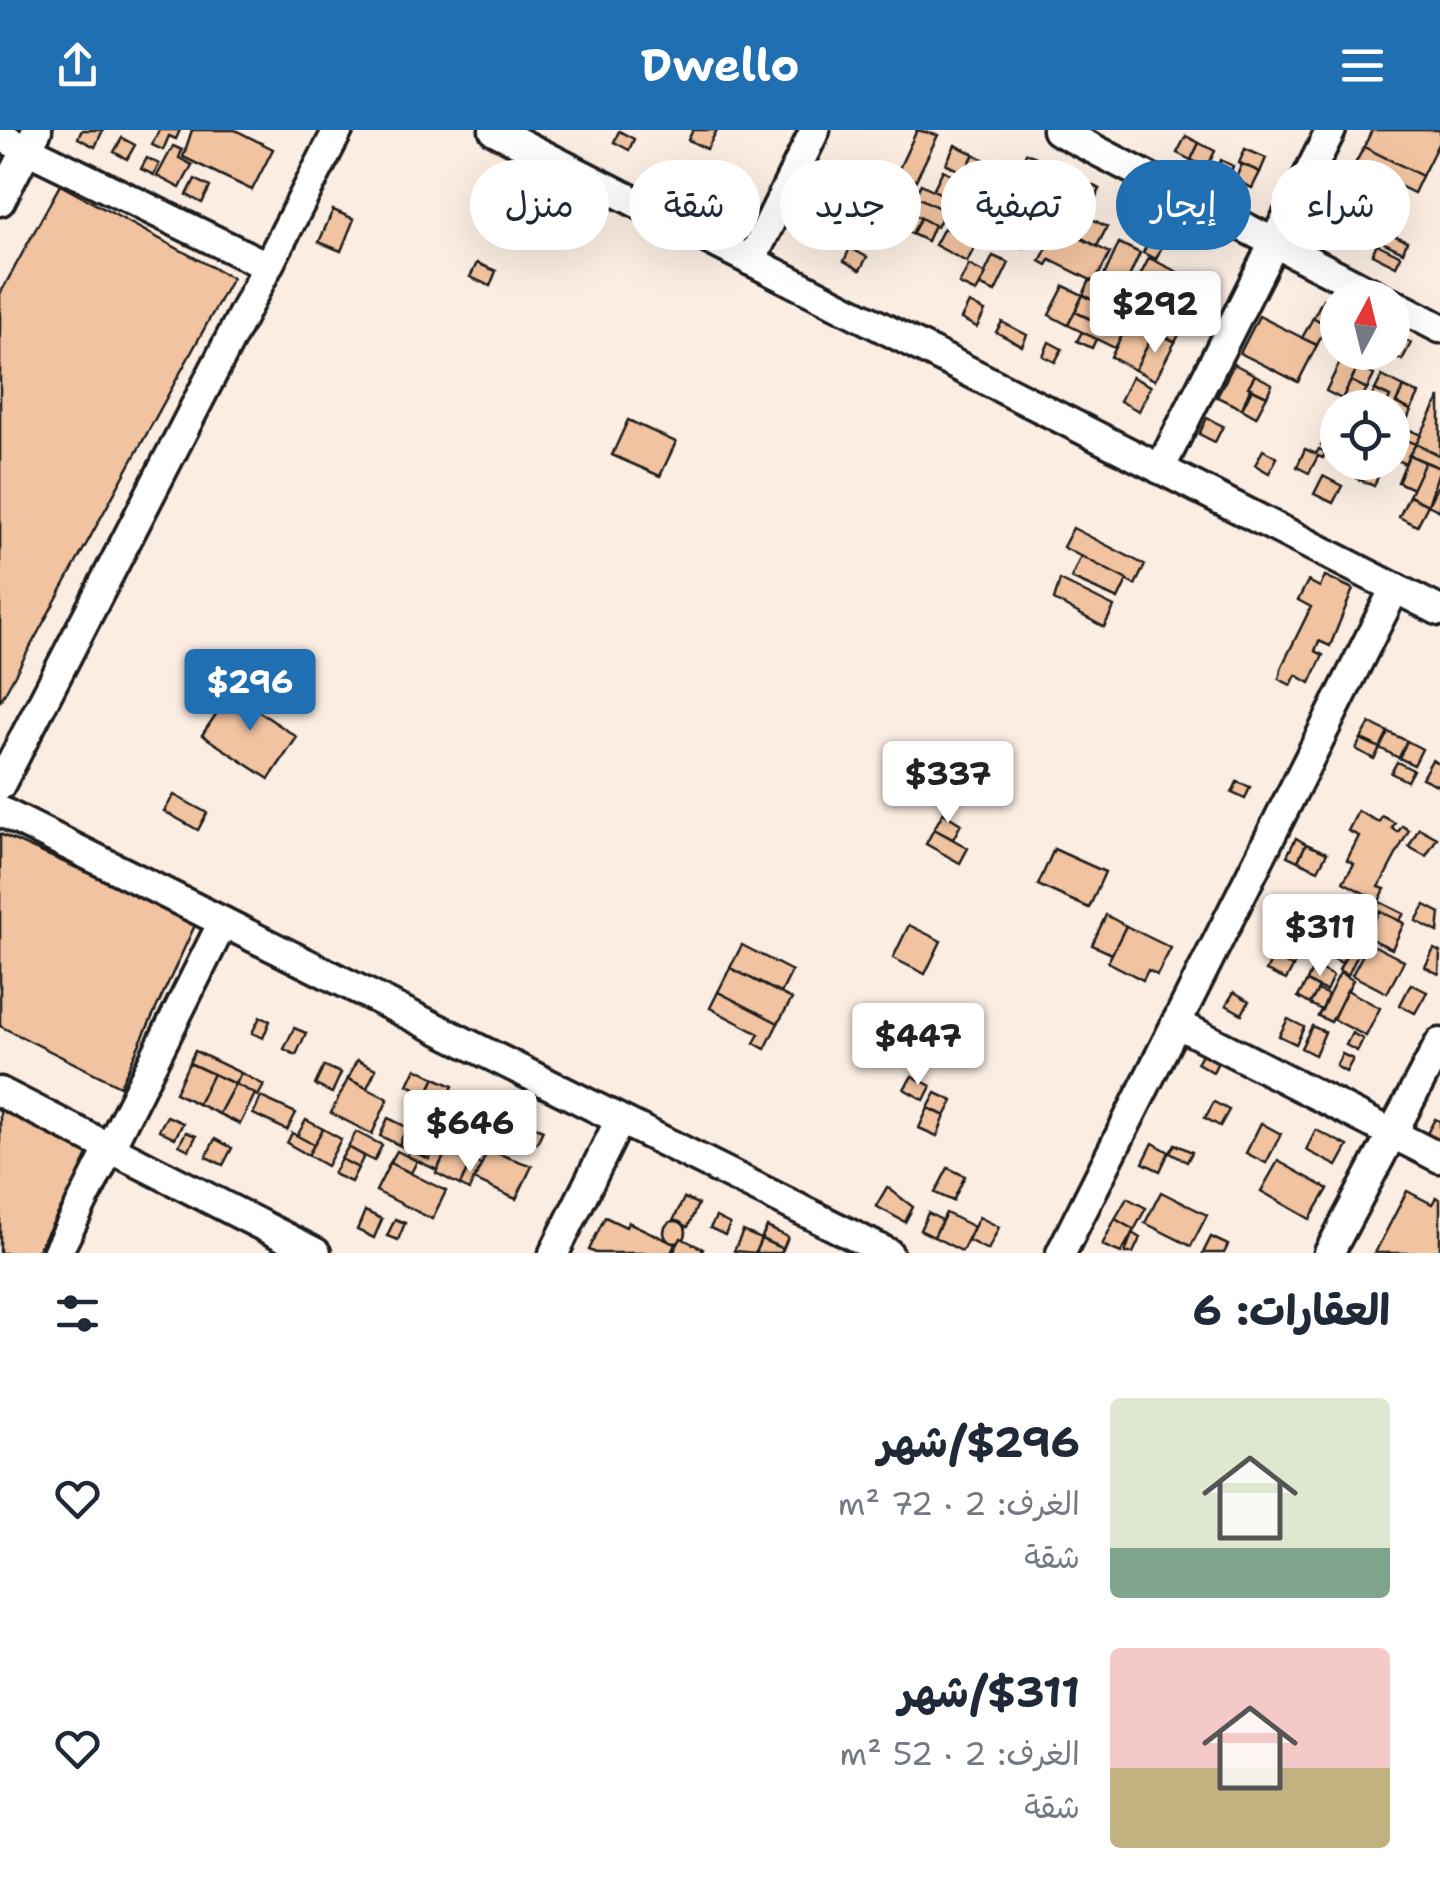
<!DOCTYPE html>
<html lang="ar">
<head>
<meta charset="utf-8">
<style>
  :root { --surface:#fff; --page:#f2f2f3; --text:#1f2937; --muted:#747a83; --accent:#1f6fb2 }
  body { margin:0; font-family:"Shantell Sans","Playpen Sans Arabic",sans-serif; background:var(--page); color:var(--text); direction:rtl; height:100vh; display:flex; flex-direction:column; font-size:38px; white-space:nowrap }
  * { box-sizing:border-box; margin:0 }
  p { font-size:32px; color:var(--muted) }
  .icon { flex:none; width:55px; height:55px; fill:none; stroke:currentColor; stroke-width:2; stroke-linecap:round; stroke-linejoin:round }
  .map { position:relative; height:1123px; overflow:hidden; direction:ltr }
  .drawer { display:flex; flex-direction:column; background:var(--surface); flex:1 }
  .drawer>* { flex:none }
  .top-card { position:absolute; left:30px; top:30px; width:1380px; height:90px; direction:rtl; display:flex; gap:20px }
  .needle { width:65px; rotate:7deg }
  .controls { position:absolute; left:1320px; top:150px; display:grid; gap:20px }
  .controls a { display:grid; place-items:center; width:90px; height:90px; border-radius:50%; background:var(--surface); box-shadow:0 10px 40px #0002; font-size:50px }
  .price { position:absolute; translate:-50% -85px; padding:0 22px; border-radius:10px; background:#fff; color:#222; font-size:32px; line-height:65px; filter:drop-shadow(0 2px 5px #0008) }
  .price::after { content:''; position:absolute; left:50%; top:60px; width:30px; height:22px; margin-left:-15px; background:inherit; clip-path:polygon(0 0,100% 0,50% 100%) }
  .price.selected { background:var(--accent); color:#fff }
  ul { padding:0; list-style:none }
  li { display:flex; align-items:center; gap:30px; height:250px; padding:0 50px }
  li span { display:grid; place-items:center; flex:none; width:280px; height:200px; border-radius:10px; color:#555 }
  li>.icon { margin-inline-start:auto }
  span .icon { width:120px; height:120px; fill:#fffc; stroke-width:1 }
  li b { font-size:42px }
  h2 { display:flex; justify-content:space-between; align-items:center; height:120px; padding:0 50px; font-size:42px }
  .chip { padding:0 35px; border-radius:45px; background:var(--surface); box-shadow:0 10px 40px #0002; font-size:35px; line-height:90px }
  .chip.selected { background:var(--accent); color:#fff }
  header { display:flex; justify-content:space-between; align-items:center; height:130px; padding:0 50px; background:var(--accent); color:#fff; font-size:45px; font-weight:700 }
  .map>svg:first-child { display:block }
  .building { fill:#f1c3a0; stroke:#1c1c1c; stroke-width:2.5 }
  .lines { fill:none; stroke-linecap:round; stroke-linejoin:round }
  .street-casing { stroke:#1c1c1c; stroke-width:35 }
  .street { stroke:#fff; stroke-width:28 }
</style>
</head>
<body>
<header><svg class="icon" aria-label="menu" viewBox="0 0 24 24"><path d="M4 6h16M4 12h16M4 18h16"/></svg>Dwello<svg class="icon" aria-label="share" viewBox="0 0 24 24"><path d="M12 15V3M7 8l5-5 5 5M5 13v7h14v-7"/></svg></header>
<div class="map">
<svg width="1440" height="1123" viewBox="0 0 1440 1123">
  <rect width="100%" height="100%" fill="#fbede2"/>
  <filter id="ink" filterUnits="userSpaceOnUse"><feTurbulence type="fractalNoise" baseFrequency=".01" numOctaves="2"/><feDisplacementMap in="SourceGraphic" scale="20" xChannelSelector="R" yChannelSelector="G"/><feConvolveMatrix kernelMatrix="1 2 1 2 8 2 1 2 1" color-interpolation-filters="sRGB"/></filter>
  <g filter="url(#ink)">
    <g class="building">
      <path d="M82,0H103L95,17L78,8Z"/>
      <path d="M159,0H180L176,9L169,6L163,20L152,15Z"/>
      <path d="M192,0H235L273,19L252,60L183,27Z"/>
      <path d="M693,0H717L707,19L688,10Z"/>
      <path d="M917,0L938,5L915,52L897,43Z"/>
      <path d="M1372,0H1440V10L1422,46L1364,17Z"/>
      <path d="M619,1L634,9L629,20L614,12Z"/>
      <path d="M1186,6L1199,13L1191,30L1177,23Z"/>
      <path d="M122,8L135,15L127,29L114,22Z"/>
      <path d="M1199,13L1215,21L1207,37L1191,30Z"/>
      <path d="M955,15L974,24L964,43L946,34Z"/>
      <path d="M173,16L182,20L179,28L192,35L180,58L157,46Z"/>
      <path d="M1364,17L1422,46L1414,63L1355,34Z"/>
      <path d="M1245,19L1266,28L1260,42L1239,33Z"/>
      <path d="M1026,23L1038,28L1031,45L1019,40Z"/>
      <path d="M974,24L994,35L985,51L966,40Z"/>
      <path d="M147,28L159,34L154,45L141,39Z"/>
      <path d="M1221,30L1233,36L1229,47L1216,42Z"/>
      <path d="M1242,34L1260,42L1252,58L1235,50Z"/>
      <path d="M692,37L702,43L695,55L685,50Z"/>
      <path d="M943,40L960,49L951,69L933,60Z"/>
      <path d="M718,43L735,50L727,68L710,61Z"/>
      <path d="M1068,44L1079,50L1071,65L1060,59Z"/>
      <path d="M976,46L990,54L982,67L968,60Z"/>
      <path d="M195,49L210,57L202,73L187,65Z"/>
      <path d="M1029,50L1051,59L1042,78L1021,68Z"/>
      <path d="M883,51L915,66L908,82L875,66Z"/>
      <path d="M1085,52L1100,59L1092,76L1076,69Z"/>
      <path d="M921,54L951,69L945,81L915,66Z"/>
      <path d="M60,55L232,148L0,572V164Z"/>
      <path d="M915,66L945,81L937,97L908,82Z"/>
      <path d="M991,69L1006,76L996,93L982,86Z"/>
      <path d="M885,71L921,88L912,104L877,86Z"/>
      <path d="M1018,73L1041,84L1024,118L1002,107Z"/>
      <path d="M1064,77L1085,88L1076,105L1055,95Z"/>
      <path d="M333,80L354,89L341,121L319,112Z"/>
      <path d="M1086,86L1107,97L1097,116L1076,105Z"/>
      <path d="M1160,87L1173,93L1156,129L1143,123Z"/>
      <path d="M921,88L934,95L927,111L912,104Z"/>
      <path d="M1058,97L1110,123L1095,152L1050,130L1047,135L1040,131Z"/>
      <path d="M944,98L976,114L967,132L935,115Z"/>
      <path d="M1384,101L1407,111L1403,122L1380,111Z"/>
      <path d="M1119,113L1140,123L1124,158L1103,148Z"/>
      <path d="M1377,114L1401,126L1396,136L1372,124Z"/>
      <path d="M850,118L867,127L860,140L844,131Z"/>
      <path d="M993,126L1009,133L995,162L979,155Z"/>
      <path d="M1149,128L1200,153L1181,193L1129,168Z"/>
      <path d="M477,133L496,141L490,156L470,147Z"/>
      <path d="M969,135L986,144L976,162L959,154Z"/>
      <path d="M1090,150L1124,165L1117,181L1083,165Z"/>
      <path d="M1115,153L1133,158L1129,168L1112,160Z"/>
      <path d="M1064,156L1083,165L1068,195L1049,185Z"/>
      <path d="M1083,165L1102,174L1093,190L1075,182Z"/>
      <path d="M1323,169L1336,176L1327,194L1313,188Z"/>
      <path d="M969,173L985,181L977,197L961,189Z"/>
      <path d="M1102,174L1115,180L1106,197L1093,190Z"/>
      <path d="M1143,178L1182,199L1175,212L1136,191Z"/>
      <path d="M1115,180L1131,188L1122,205L1106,197Z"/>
      <path d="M1075,182L1122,205L1115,218L1068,195Z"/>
      <path d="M1259,186L1317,215L1298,252L1240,223Z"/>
      <path d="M1131,188L1155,201L1135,240L1111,227Z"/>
      <path d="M1313,188L1327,194L1317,215L1302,208Z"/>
      <path d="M1002,192L1027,205L1022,216L996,202Z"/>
      <path d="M1155,201L1175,212L1155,250L1135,240Z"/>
      <path d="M1082,202L1096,209L1092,218L1077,211Z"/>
      <path d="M1394,204L1411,213L1402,230L1388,222H1392Z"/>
      <path d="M1049,212L1062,219L1055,232L1043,226Z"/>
      <path d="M1343,226L1359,234L1342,269L1326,261Z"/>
      <path d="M1234,234L1255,245L1242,279L1217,267Z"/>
      <path d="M1358,237L1374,245L1367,259L1351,251Z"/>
      <path d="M1255,245L1272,254L1267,266L1248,257Z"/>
      <path d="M1382,246L1404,257L1396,273L1411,280L1405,295L1392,289V278H1385L1390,267L1375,260Z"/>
      <path d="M1132,247L1151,256L1139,281L1120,271Z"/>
      <path d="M1351,251L1367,259L1356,277L1342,269Z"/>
      <path d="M1404,257L1419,264L1411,280L1396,273Z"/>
      <path d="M1252,259L1267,266L1256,287L1242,279Z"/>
      <path d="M1375,260L1390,267L1385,278L1366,277Z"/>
      <path d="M1440,267V326L1416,314Z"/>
      <path d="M1207,288L1223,296L1215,312L1199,304Z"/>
      <path d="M628,290L676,312L660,346L612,325Z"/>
      <path d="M1332,293L1338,296L1335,322L1321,315Z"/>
      <path d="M1404,297L1421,305L1416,314L1399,308Z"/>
      <path d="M1392,305L1416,314L1405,334L1392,328Z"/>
      <path d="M1416,314L1440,326V338L1409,325Z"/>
      <path d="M1305,319L1316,324L1319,319L1325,322L1323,328L1318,326L1309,343L1297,337Z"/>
      <path d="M1263,320L1277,328L1269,343L1255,335Z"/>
      <path d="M1409,325L1425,332L1413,359L1398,352Z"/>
      <path d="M1362,332H1384L1374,356L1356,348Z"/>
      <path d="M1425,332L1440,338L1428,375L1409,366Z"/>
      <path d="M1323,346L1342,356L1333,373L1314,364Z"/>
      <path d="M1437,357L1440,359V381L1428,375Z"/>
      <path d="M1409,366L1428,375L1417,396L1399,387Z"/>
      <path d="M1073,398L1145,435L1135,455L1063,417Z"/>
      <path d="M1081,426L1127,450L1118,469L1071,448Z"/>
      <path d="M1325,446L1353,459L1330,516L1319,511L1315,521L1323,525L1310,553L1296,545L1291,555L1279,549L1282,536L1311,477L1298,470L1308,451L1320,457Z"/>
      <path d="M1060,450L1114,477L1104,497L1054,470Z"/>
      <path d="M231,562L246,572L253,562L263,568L255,579L297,607L269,649L202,605Z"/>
      <path d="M1370,593L1388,602L1380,618L1361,609Z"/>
      <path d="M1388,602L1407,611L1399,628L1380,618Z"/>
      <path d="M1361,609L1380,618L1374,629L1356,619Z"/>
      <path d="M1407,611L1422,619L1414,635L1399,628Z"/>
      <path d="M1432,630L1440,634L1439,656L1422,648Z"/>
      <path d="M1397,632L1413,640L1407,651L1391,643Z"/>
      <path d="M1237,652L1250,657L1245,669L1232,663Z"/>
      <path d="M174,665L207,683L198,700L164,681Z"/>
      <path d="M1358,681L1379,692L1382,686L1395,693L1392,698L1398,702L1402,696L1409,700L1379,757L1385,759L1379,771L1343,752L1354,734L1347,730L1359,706L1348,701Z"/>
      <path d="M943,683L961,694L953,709L934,699Z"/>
      <path d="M1419,698L1437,708L1426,726L1409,717Z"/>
      <path d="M934,699L968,718L960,733L926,714Z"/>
      <path d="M0,704L197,791L120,956L0,896Z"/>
      <path d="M1296,708L1306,714L1298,731L1287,726Z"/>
      <path d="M1306,714L1327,723L1318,740L1298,731Z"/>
      <path d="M1054,719L1105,742L1089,778L1038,755Z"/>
      <path d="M1380,772L1404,784L1399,791L1376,780Z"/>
      <path d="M1425,775L1440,783L1438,802L1416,791Z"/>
      <path d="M1379,781L1404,793L1392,819L1367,807Z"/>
      <path d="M1312,782L1330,791L1323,806L1304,797Z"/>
      <path d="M1106,785L1126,796L1112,824L1092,815Z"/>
      <path d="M1330,791L1357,805L1350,817L1324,803Z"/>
      <path d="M909,795L941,811L925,844L893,828Z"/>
      <path d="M1126,796L1171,818L1157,845L1148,840L1143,850L1108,832Z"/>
      <path d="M1359,801L1367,805L1348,845L1339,840Z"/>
      <path d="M1328,806L1350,817L1342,833L1320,822Z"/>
      <path d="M1277,813L1300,822L1293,837L1273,827Z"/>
      <path d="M1369,813L1404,831L1387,863L1352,845Z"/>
      <path d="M742,815L792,841L781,863L730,838Z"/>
      <path d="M1434,819L1440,822L1439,844L1425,837Z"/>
      <path d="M1273,827L1293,837L1286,850L1266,841Z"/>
      <path d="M1314,836L1333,846L1326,861L1307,851Z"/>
      <path d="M730,838L792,869L778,893L718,862Z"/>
      <path d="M1340,843L1353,850L1331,892L1318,886Z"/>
      <path d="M1307,851L1319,858L1310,874L1298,867Z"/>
      <path d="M1411,854L1427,862L1415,883L1400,875Z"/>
      <path d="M1318,860L1328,865L1322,880L1310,874Z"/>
      <path d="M1347,860L1380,878L1366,906L1333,889Z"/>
      <path d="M718,862L778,893L765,919L754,913L759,904L710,878Z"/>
      <path d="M1234,862L1249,871L1242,884L1226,875Z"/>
      <path d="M260,887L270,891L263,908L252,903Z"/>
      <path d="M1288,889L1304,897L1296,914L1279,906Z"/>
      <path d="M1312,896L1325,902L1315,925L1301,918Z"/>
      <path d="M294,898L306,903L296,925L284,919Z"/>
      <path d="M1352,903L1363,909L1357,921L1346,915Z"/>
      <path d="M195,921L241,943L235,954L189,933Z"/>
      <path d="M1202,924L1218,932L1213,942L1197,933Z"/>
      <path d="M1342,924L1353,929L1346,942L1336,936Z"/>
      <path d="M357,930L376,939L367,958L348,949Z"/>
      <path d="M189,933L213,944L198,974L175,963Z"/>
      <path d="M324,936L341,943L332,963L315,955Z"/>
      <path d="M416,938L435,948L427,964L408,955Z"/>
      <path d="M241,943L264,955L258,966L235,954Z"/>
      <path d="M213,944L235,954L219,984L198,974Z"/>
      <path d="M912,946L931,956L924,970L904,959Z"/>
      <path d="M435,948L453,956L443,976L425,968Z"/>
      <path d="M348,949L388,969L372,1004L331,983Z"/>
      <path d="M235,954L255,964L240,994L219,984Z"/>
      <path d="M936,963L953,971L945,986L928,978Z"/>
      <path d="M261,967L296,983L287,1000L253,984Z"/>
      <path d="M425,968L439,974L431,990L418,984Z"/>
      <path d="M1214,972L1229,980L1220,996L1205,988Z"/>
      <path d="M0,977L91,1024L36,1123H0Z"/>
      <path d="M928,978L945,986L937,1006L919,998Z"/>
      <path d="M500,980L519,988L503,1022L485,1013Z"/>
      <path d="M167,986L183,993L175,1008L159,1000Z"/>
      <path d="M388,988L407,997L399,1015L380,1006Z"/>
      <path d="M1435,989L1440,991V1015L1425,1007Z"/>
      <path d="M306,990L323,999L314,1015L297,1006Z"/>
      <path d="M1261,993L1281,1004L1266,1033L1246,1023Z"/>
      <path d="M530,995L543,1000L537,1013L524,1007Z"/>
      <path d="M407,997L422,1004L414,1022L399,1015Z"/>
      <path d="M323,999L341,1009L327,1036L308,1025Z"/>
      <path d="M1316,1000L1348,1016L1337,1036L1306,1020Z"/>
      <path d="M186,1002L196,1006L189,1020L179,1015Z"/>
      <path d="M356,1002L382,1015L374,1031L348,1017Z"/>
      <path d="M292,1003L314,1015L308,1025L287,1013Z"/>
      <path d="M421,1006L437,1013L429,1029L414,1022Z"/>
      <path d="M215,1009L232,1018L223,1035L206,1027Z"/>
      <path d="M467,1010L481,1017L474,1031L460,1025Z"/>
      <path d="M437,1013L448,1018L437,1040L407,1026L410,1020L429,1029Z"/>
      <path d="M1153,1013L1169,1022L1160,1041L1143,1033Z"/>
      <path d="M1175,1014L1192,1022L1187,1032L1170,1023Z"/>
      <path d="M348,1017L364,1026L358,1038L341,1029Z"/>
      <path d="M448,1018L472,1030L460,1055L436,1043Z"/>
      <path d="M488,1020L532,1036L516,1069L474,1050Z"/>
      <path d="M397,1021L417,1031L411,1043L390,1033Z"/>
      <path d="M341,1029L358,1038L351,1052L333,1044Z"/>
      <path d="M472,1030L481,1035L469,1060L460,1055Z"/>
      <path d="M1278,1031L1328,1059L1310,1089L1261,1061Z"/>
      <path d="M390,1033L446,1061L432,1089L376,1061Z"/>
      <path d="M948,1038L965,1046L953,1071L935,1063Z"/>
      <path d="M887,1057L913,1077L905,1092L876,1076Z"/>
      <path d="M1407,1061L1432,1074L1436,1067L1440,1070V1123H1375Z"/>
      <path d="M1161,1062L1207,1085L1191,1116L1145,1093Z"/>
      <path d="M684,1068L698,1074L688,1097L673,1091Z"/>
      <path d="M1127,1068L1146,1078L1134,1100L1115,1089Z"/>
      <path d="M365,1081L382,1089L374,1108L357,1100Z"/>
      <path d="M928,1083L942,1090L934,1107L920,1100Z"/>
      <path d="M946,1083L974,1097L962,1121L934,1107Z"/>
      <path d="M605,1087L626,1097L628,1092L675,1114L671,1123H596L589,1120Z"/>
      <path d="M716,1087L730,1094L725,1105L710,1098Z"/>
      <path d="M979,1087L999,1097L988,1120L968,1110Z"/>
      <path d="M395,1089L405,1093L398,1110L387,1106Z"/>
      <path d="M1115,1089L1134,1100L1121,1123L1102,1115Z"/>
      <circle cx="675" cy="1102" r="11"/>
      <path d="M767,1097L788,1107L783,1119L761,1109Z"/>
      <path d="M743,1101L761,1109L755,1123L734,1121Z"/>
      <path d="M1132,1103L1140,1108L1133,1123H1125Z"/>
      <path d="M1211,1107L1228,1115L1224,1123H1203Z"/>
      <path d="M681,1108L703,1119L701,1123H673Z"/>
      <path d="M761,1109L783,1119L781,1123H755Z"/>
    </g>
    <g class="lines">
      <defs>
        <g id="street">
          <path d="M494,0L1440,481"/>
          <path d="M1057,0L1381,168"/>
          <path d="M0,6L265,135"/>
          <path d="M0,71L37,0"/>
          <path d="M751,131L815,0"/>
          <path d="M1392,173L1440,198"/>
          <path d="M1160,339L1331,0"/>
          <path d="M0,655L338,0"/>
          <path d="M0,681L888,1123"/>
          <path d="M1176,893L1440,1028"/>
          <path d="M0,962L316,1123"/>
          <path d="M57,1123L223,792"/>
          <path d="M554,1123L620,990"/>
          <path d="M1061,1123L1395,458"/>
          <path d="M1329,1123L1440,913"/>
        </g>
      </defs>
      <use href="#street" class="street-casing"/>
      <use href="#street" class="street"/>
    </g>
  </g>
</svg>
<div class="controls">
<a><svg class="needle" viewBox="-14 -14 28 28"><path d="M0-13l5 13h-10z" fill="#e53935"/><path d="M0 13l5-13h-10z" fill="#747a83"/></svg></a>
<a><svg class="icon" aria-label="locate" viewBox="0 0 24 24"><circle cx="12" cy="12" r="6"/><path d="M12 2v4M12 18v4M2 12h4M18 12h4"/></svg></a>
</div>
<b class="price" style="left:1155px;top:226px">$292</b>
<b class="price selected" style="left:250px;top:604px">$296</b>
<b class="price" style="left:948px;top:696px">$337</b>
<b class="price" style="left:1320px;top:849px">$311</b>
<b class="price" style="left:918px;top:958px">$447</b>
<b class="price" style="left:470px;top:1045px">$646</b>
<div class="top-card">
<a class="chip">شراء</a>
<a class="chip selected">إيجار</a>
<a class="chip">تصفية</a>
<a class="chip">جديد</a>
<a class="chip">شقة</a>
<a class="chip">منزل</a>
</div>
</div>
<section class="drawer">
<h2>العقارات: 6<svg class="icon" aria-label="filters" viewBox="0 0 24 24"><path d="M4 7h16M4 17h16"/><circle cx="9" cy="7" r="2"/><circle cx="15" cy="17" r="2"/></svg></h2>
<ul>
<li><span style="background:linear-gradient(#dfe7d0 75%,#7fa58c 0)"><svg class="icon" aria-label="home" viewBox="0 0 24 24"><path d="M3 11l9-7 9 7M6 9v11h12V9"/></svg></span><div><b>$296/شهر</b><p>الغرف: 2 · 72 m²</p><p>شقة</p></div><svg class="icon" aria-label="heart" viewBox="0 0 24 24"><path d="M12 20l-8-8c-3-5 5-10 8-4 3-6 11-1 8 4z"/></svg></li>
<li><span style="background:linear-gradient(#f6c9c9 60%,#c2b280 0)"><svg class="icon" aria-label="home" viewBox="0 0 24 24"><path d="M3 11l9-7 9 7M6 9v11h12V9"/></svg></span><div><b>$311/شهر</b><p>الغرف: 2 · 52 m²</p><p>شقة</p></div><svg class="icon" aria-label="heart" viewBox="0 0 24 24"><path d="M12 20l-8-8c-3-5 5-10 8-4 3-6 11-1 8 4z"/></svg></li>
</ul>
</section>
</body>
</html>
